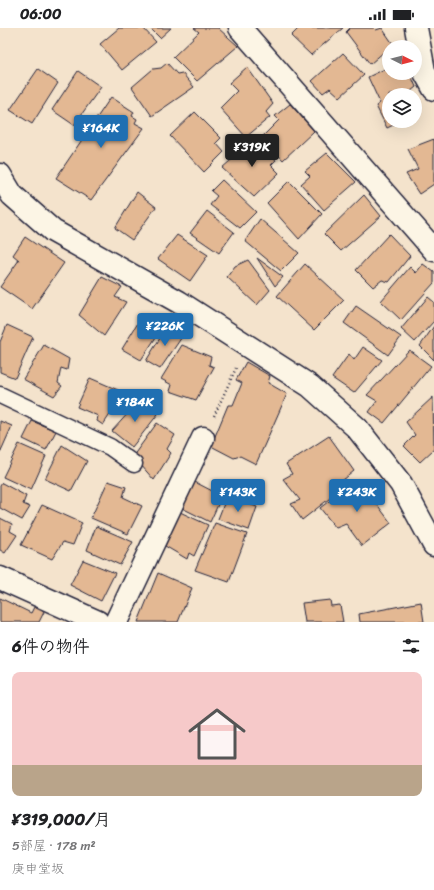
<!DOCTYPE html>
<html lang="ja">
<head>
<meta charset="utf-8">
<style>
  :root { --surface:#fff; --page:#f6f6f6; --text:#202124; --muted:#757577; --line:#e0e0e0; --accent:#1f6fb2 }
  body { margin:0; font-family:Sriracha,"Klee One",sans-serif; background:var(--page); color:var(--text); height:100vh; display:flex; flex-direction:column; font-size:15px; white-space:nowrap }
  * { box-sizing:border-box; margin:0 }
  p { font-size:13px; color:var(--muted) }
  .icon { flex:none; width:22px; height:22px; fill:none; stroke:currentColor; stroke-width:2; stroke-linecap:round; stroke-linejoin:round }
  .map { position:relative; height:594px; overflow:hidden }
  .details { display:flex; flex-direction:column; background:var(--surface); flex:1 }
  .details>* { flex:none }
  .needle { width:26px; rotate:96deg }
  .fabs { position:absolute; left:382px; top:12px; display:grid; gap:8px }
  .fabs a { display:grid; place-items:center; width:40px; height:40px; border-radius:50%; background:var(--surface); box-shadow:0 4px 16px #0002; font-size:20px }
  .price { position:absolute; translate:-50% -34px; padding:0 9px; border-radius:4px; background:var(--accent); color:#fff; font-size:13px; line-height:26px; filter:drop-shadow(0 1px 2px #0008) }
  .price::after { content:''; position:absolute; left:50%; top:24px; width:12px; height:9px; margin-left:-6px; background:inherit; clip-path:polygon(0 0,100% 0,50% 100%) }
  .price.selected { background:#222; color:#fff }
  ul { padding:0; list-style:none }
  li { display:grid; align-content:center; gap:8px; height:212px; padding:0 12px }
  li+li { border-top:1px solid var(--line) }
  li span { display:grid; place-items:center; height:124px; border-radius:8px; color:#555 }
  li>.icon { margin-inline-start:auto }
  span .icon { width:72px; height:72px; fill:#fffc; stroke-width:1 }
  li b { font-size:17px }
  h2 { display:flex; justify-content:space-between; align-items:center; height:48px; padding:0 12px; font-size:17px }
  .status { display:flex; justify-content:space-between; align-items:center; height:28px; padding:0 20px; background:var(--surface); direction:ltr }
  .status svg { height:11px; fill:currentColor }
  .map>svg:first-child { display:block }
  .building { fill:#e3b893; stroke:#22223b }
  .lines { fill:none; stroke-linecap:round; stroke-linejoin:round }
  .service-casing { stroke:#22223b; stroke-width:19 }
  .minor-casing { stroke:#22223b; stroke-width:25 }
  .tertiary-casing { stroke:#22223b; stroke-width:25 }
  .path { stroke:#22223b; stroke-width:2.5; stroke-dasharray:1 3; stroke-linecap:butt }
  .service { stroke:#fcf5e5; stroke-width:16 }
  .minor { stroke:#fcf5e5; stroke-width:22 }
  .tertiary { stroke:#fcf5e5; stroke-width:22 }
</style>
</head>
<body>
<div class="status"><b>06:00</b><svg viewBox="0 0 49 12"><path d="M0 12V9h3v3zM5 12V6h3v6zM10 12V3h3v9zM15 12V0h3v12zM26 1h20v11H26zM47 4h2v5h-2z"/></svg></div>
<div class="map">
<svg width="434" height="594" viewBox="0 0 434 594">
  <rect width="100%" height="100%" fill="#f4e3cc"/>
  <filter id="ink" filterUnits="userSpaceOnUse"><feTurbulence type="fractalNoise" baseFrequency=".025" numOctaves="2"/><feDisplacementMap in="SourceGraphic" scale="8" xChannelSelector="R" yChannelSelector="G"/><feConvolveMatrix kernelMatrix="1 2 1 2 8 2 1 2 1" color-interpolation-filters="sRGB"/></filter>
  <g filter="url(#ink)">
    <g class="building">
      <path d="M119,0H143L156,14L122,42L100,16Z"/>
      <path d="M150,0H171L160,10Z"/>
      <path d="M194,0H218L238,18L197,53L173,29L199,4Z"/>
      <path d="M299,0H343L311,27L291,8Z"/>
      <path d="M350,0H374L376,2L382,0L393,16L370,36L346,4Z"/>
      <path d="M343,25L364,47L340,69L330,60L323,65L312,53Z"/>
      <path d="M167,35L177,46L182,45L194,59L152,88L132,59L153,41L161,40Z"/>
      <path d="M247,39L273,76L266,84L270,89L246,109L220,80L237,63L229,55Z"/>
      <path d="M389,39V45H410L416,59L411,63L413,67H389V93H402L387,100L376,78L380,75L368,49Z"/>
      <path d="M38,41L58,55L32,96L10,82Z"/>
      <path d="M78,43L101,59L74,97L52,82Z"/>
      <path d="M111,69L134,84L132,88L137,91L135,95L144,100L91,172L56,150Z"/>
      <path d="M415,71L420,84L415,86Z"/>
      <path d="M290,76L314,103L283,132L262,109L279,92L275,88Z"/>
      <path d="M195,84L221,110L216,115L224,124L204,144L170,108Z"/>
      <path d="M434,111V156L419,166L406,146L418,141L408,121Z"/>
      <path d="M254,112L276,132L271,137L279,145L254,169L222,140Z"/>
      <path d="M327,125L356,154L324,182L301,156L310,148L305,143Z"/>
      <path d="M222,152L256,184L240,200L210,177L217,168L211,163Z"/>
      <path d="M289,153L322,186L299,211L267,175Z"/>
      <path d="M137,164L156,179L132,212L115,200Z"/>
      <path d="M364,167L381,188L341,223L324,206Z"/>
      <path d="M207,183L234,204L219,225L190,205Z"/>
      <path d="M260,191L299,225L281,243L245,213Z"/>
      <path d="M389,206L410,228L389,254L382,252L373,259L356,242Z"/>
      <path d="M177,207L208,227L190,253L158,231Z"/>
      <path d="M25,209L64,235L32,281L0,259L19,232L13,227Z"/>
      <path d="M257,230L283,249L275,258Z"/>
      <path d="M248,232L270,262L257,277L227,249L235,238Z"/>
      <path d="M305,236L344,272L314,302L277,268Z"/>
      <path d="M423,236L434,244V255L401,292L381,273L410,239L416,245Z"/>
      <path d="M102,249L122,259L115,269L126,274L104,308L79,287Z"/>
      <path d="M428,269L434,274V293L415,314L401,301Z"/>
      <path d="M356,278L401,309L388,327L344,295Z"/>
      <path d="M141,290L160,303L141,332L122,321Z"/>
      <path d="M7,297L33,309L15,350L0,344V314Z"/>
      <path d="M168,297L184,306L160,341L146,333Z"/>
      <path d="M434,298V332L420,318Z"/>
      <path d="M44,317L69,331L67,342L61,340L58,355L62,358L54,368L23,351Z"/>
      <path d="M182,317L211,329L209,337L214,339L196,372L170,363L172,357L161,351Z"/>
      <path d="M363,319L382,332L354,365L332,350L349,326L354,332Z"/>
      <path d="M409,322L431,338L384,395L369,384L377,373L367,367Z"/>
      <path d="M246,334L270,348L268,355L287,366L256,436L240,428L234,430L211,418L228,377H233L242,355L236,352Z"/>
      <path d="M90,350L118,362L117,366L126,372L120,385L113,382L103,397L97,393L98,388L77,379Z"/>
      <path d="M433,369L434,421L420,434L404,418L415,407L406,394Z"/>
      <path d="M141,371L158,386L132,419L112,403Z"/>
      <path d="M0,393L12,398L0,425Z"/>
      <path d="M32,393L56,403L46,422L23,411Z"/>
      <path d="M157,395L175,407L167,421L171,425L154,452L133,428Z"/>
      <path d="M329,408L354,443L331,462L334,467L302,492L291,476L300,472L283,451L292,446L286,436Z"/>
      <path d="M19,416L46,428L31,462L3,449Z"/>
      <path d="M62,417L87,433L71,463L45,451Z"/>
      <path d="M358,451L391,495L362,518L346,496L336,500L320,480Z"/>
      <path d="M108,453L126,459L123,469L142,478L128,506L91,490Z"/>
      <path d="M193,453L222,468L210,494L182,480Z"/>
      <path d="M2,455L26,468L23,476L30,479L22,492L0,480V458Z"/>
      <path d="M227,468L257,479L249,502L218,491Z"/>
      <path d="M42,477L82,495L73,517L63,514L52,531L21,517Z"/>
      <path d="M180,484L208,497L194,528L189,525L187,531L165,518Z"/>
      <path d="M0,490L12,496L10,503L17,507L5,525L0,522Z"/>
      <path d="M215,495L247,506L229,554L195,542Z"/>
      <path d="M96,498L133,514L120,537L87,522Z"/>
      <path d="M83,532L115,545L101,573L70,557Z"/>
      <path d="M158,545L192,560L178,594H138Z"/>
      <path d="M0,570L31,585L34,579L44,584L39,594H0Z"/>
      <path d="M330,572L331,578L340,577L343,594H305L302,575Z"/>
      <path d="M421,574L424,594H360L359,586Z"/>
    </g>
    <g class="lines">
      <defs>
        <path id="service" d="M0,367L110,419L134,436"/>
        <g id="minor">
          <path d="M240,0L434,222"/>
          <path d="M416,0L424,43L434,61"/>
          <path d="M0,550L98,594"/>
          <path d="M116,594L203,410"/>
        </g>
        <path id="tertiary" d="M0,147L12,167L53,203L179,274L310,358L357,400L401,456L434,517"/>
      </defs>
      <use href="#service" class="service-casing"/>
      <use href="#minor" class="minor-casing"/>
      <use href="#tertiary" class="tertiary-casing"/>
      <path class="path" d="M214,388L236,340"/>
      <use href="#service" class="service"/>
      <use href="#minor" class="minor"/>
      <use href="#tertiary" class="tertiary"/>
    </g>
  </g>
</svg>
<div class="fabs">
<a><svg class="needle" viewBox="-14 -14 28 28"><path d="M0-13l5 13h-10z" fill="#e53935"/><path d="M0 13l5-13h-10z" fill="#757577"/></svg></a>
<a><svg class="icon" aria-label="layers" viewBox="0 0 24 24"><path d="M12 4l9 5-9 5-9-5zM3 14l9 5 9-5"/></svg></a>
</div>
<b class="price" style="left:101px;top:121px">¥164K</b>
<b class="price selected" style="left:252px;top:140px">¥319K</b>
<b class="price" style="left:165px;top:319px">¥226K</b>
<b class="price" style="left:135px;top:395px">¥184K</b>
<b class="price" style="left:238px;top:485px">¥143K</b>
<b class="price" style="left:357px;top:485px">¥243K</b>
</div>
<section class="details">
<h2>6件の物件<svg class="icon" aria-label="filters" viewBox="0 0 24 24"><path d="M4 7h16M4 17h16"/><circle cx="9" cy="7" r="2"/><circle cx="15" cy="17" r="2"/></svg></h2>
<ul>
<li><span style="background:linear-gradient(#f6c9c9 75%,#b9a48a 0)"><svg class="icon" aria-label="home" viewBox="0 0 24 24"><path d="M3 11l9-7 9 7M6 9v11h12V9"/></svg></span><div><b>¥319,000/月</b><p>5部屋 · 178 m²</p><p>庚申堂坂</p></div></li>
</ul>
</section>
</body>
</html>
